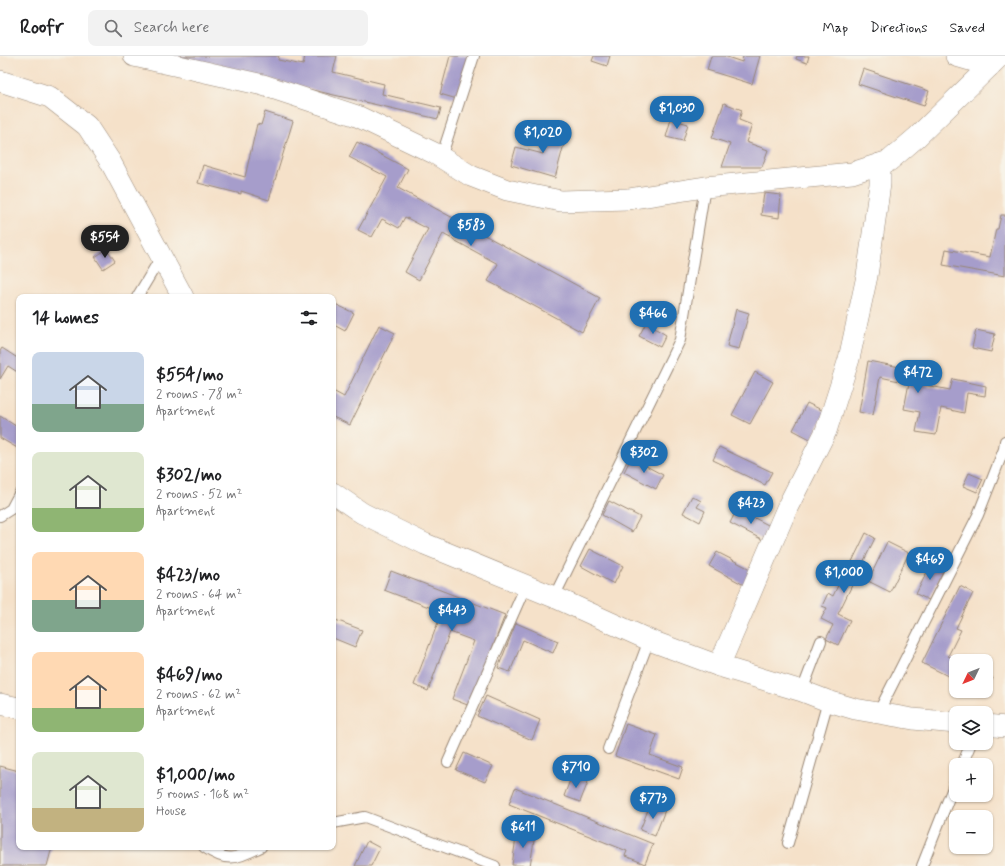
<!DOCTYPE html>
<html lang="en">
<head>
<meta charset="utf-8">
<style>
  :root { --surface:#fff; --page:#f2f2f2; --text:#202124; --muted:#757577; --line:#e0e0e0; --accent:#1f6fb2 }
  body { margin:0; font-family:Mynerve,sans-serif; background:var(--page); color:var(--text); height:100vh; display:flex; flex-direction:column; font-size:15px; white-space:nowrap }
  * { box-sizing:border-box; margin:0 }
  p { font-size:13px; color:var(--muted) }
  .icon { flex:none; width:22px; height:22px; fill:none; stroke:currentColor; stroke-width:2; stroke-linecap:round; stroke-linejoin:round }
  .map { position:relative; flex:1; overflow:hidden }
  .drawer { position:absolute; left:16px; top:238px; width:320px; height:556px; display:flex; flex-direction:column; background:var(--surface); border-radius:8px; box-shadow:0 1px 3px #0004 }
  .drawer>* { flex:none }
  .needle { width:26px; rotate:227deg }
  .tools { position:absolute; left:949px; top:598px; display:grid; gap:8px }
  .tools a { display:grid; place-items:center; width:44px; height:44px; border-radius:8px; background:var(--surface); box-shadow:0 1px 3px #0004; font-size:20px }
  .price { position:absolute; translate:-50% -34px; padding:0 9px; border-radius:14px; background:var(--accent); color:#fff; font-size:13px; line-height:26px; filter:drop-shadow(0 1px 2px #0008) }
  .price::after { content:''; position:absolute; left:50%; top:24px; width:12px; height:9px; margin-left:-6px; background:inherit; clip-path:polygon(0 0,100% 0,50% 100%) }
  .price.selected { background:#222; color:#fff }
  ul { padding:0; list-style:none }
  li { display:flex; align-items:center; gap:12px; height:100px; padding:0 16px }
  li span { display:grid; place-items:center; flex:none; width:112px; height:80px; border-radius:8px; color:#555 }
  li>.icon { margin-inline-start:auto }
  span .icon { width:48px; height:48px; fill:#fffc; stroke-width:1 }
  li b { font-size:17px }
  h2 { display:flex; justify-content:space-between; align-items:center; height:48px; padding:0 16px; font-size:17px }
  header { display:flex; align-items:center; gap:24px; box-sizing:border-box; height:56px; padding:0 20px; background:var(--surface); border-bottom:1px solid var(--line) }
  header strong { font-size:19px }
  nav { display:flex; gap:22px; margin-inline-start:auto; font-size:14px }
  .search { width:280px; height:36px; background:var(--page); display:flex; align-items:center; gap:10px; box-sizing:border-box; padding:0 14px; border-radius:8px; color:var(--muted); font-size:15px }
  .map>svg:first-child { display:block }
  .building { fill:#a69dcb }
  .lines { fill:none; stroke-linecap:round; stroke-linejoin:round }
  .lane-casing { stroke:#988674; stroke-width:12 }
  .street-casing { stroke:#988674; stroke-width:22 }
  .lane { stroke:#fff; stroke-width:10 }
  .street { stroke:#fff; stroke-width:21 }
</style>
</head>
<body>
<header>
<strong>Roofr</strong>
<div class="search"><svg class="icon" aria-label="search" viewBox="0 0 24 24"><circle cx="10" cy="10" r="6"/><path d="M15 15l6 6"/></svg>Search here</div>
<nav><a>Map</a><a>Directions</a><a>Saved</a></nav>
</header>
<div class="map">
<svg width="1005" height="810" viewBox="0 0 1005 810">
  <rect width="100%" height="100%" fill="#f7f3e8"/>
  <filter id="ink" filterUnits="userSpaceOnUse"><feTurbulence type="fractalNoise" baseFrequency=".025" numOctaves="2"/><feDisplacementMap in="SourceGraphic" scale="8" xChannelSelector="R" yChannelSelector="G"/><feConvolveMatrix kernelMatrix="1 2 1 2 8 2 1 2 1" color-interpolation-filters="sRGB"/></filter>
  <filter id="wash" filterUnits="userSpaceOnUse"><feTurbulence type="fractalNoise" baseFrequency=".012" numOctaves="4" result="noise"/><feDisplacementMap in="SourceGraphic" scale="16" xChannelSelector="R" yChannelSelector="G"/><feGaussianBlur stdDeviation="0.9" result="paint"/><feColorMatrix in="noise" values="0 0 0 0 0 0 0 0 0 0 0 0 0 0 0 0 0 1.4 0 .05"/><feComposite in="paint" operator="in"/></filter>
  <g filter="url(#wash)">
    <rect width="100%" height="100%" fill="#f5e1c9"/>
    <g id="blocks">
      <g class="building">
        <path d="M165,0H279L278,4L303,9L305,0H337L333,16L384,28L382,38L441,52L438,63Z"/>
        <path d="M450,0H470L457,43L440,38Z"/>
        <path d="M594,0H610L607,10L592,5Z"/>
        <path d="M711,0H724L742,6L743,0H760L752,28L707,14Z"/>
        <path d="M797,0H809L807,7L796,3Z"/>
        <path d="M863,13L929,35L924,50L858,28Z"/>
        <path d="M724,47L742,54L739,64L752,69L746,86L768,94L762,111H722L730,88L712,82Z"/>
        <path d="M265,56L293,65L269,144L241,135V138L198,127L203,109L245,121L257,68L261,69Z"/>
        <path d="M671,63L688,68L683,85L666,81Z"/>
        <path d="M551,68L568,73L555,122L511,109L516,91L543,98Z"/>
        <path d="M357,86L408,113L398,132L600,242L582,276L488,225L498,208L443,178L419,224L405,216L428,173L405,161L399,172L382,163L372,181L358,174L387,121L349,101Z"/>
        <path d="M764,137L781,139L779,162L761,159Z"/>
        <path d="M1001,159H1005V220L943,209L946,193L990,201L996,173H998Z"/>
        <path d="M107,193L115,205L103,213L95,201Z"/>
        <path d="M333,247L354,257L345,275L334,269L333,271Z"/>
        <path d="M736,253L749,257L739,293L727,290Z"/>
        <path d="M646,267L666,279L660,291L639,280Z"/>
        <path d="M379,269L395,277L350,369L333,361V335L344,341Z"/>
        <path d="M976,274L995,278L991,296L972,292Z"/>
        <path d="M2,292L19,303V317L8,310L0,323V295Z"/>
        <path d="M868,305L927,316L925,329L950,334L953,323L986,330L985,340L967,337L964,357L941,352L936,379L916,376L920,356L904,353L909,327L880,321L873,359L859,356Z"/>
        <path d="M755,316L773,326L750,368L732,359Z"/>
        <path d="M807,347L826,356L812,384L793,374Z"/>
        <path d="M0,360L19,372V393L0,382Z"/>
        <path d="M719,391L772,416L765,429L713,404Z"/>
        <path d="M631,402L663,419L656,433L624,416Z"/>
        <path d="M969,417L983,423L977,436L963,430Z"/>
        <path d="M692,440L701,445L697,451L705,455L700,466L683,457Z"/>
        <path d="M609,445L640,461L632,476L602,459Z"/>
        <path d="M737,453L772,471L765,485L730,467Z"/>
        <path d="M866,477L875,482L838,558L850,564L838,589L826,583L833,569L821,563L827,552L822,550L828,537L833,540L842,521L844,522Z"/>
        <path d="M887,486L909,497L890,536L868,525Z"/>
        <path d="M590,493L623,510L614,528L581,510Z"/>
        <path d="M717,496L752,514L744,529L709,510Z"/>
        <path d="M932,506L944,513L929,544L916,538Z"/>
        <path d="M391,515L505,559L470,650L452,643L474,585L450,576L428,635L414,629L442,556L384,534Z"/>
        <path d="M960,530L973,537L956,572L961,574L948,600L956,604V624L922,607Z"/>
        <path d="M333,563L362,574L355,591L333,582Z"/>
        <path d="M516,567L558,585L553,597L523,584L510,616L498,612Z"/>
        <path d="M986,619L993,622L985,638L978,635H986Z"/>
        <path d="M486,640L540,664L532,684L477,660Z"/>
        <path d="M626,668L657,679L650,699L683,711L679,723L615,700Z"/>
        <path d="M464,697L493,710L485,726L456,714Z"/>
        <path d="M0,710L19,715V791H52L47,810H0Z"/>
        <path d="M572,719L588,726L580,746L564,740Z"/>
        <path d="M515,732L653,788L645,808L625,800L627,795L509,748Z"/>
        <path d="M650,749L665,754L655,780L640,774Z"/>
        <path d="M517,775L535,778L530,810L512,809Z"/>
        <path d="M367,785L380,792L371,810H355Z"/>
      </g>
    </g>
  </g>
  <g filter="url(#ink)">
    <use href="#blocks" fill-opacity="0" stroke="#988674" stroke-width="1"/>
    <g class="lines">
      <defs>
        <g id="lane">
          <path d="M441,102L474,0"/>
          <path d="M137,241L161,201"/>
          <path d="M0,460L11,453L19,438"/>
          <path d="M554,541L680,284L705,131"/>
          <path d="M802,635L821,585"/>
          <path d="M878,657L978,459L1004,393L1005,385"/>
          <path d="M608,693L649,584"/>
          <path d="M448,706L526,529"/>
          <path d="M962,709L971,687"/>
          <path d="M333,767L365,761L495,810"/>
          <path d="M788,787L828,645"/>
          <path d="M204,791C229,808 236,802 261,791"/>
          <path d="M922,810L956,724"/>
        </g>
        <g id="street">
          <path d="M134,0L263,29L357,60L434,97L471,120L507,134L561,145L628,143L705,131L852,117L889,105L917,81L1000,0"/>
          <path d="M956,0L990,10"/>
          <path d="M0,25L50,41L87,70L110,105L183,241"/>
          <path d="M333,437L362,457L425,488L554,541L649,584L719,610L802,635L828,645L855,653L913,663L956,667"/>
          <path d="M719,610L787,452L826,375L849,303L867,220L880,128V108"/>
          <path d="M0,648L19,652"/>
          <path d="M986,669L1005,671"/>
        </g>
      </defs>
      <use href="#lane" class="lane-casing"/>
      <use href="#street" class="street-casing"/>
      <use href="#lane" class="lane"/>
      <use href="#street" class="street"/>
    </g>
  </g>
</svg>
<div class="tools">
<a><svg class="needle" viewBox="-14 -14 28 28"><path d="M0-13l5 13h-10z" fill="#e53935"/><path d="M0 13l5-13h-10z" fill="#757577"/></svg></a>
<a><svg class="icon" aria-label="layers" viewBox="0 0 24 24"><path d="M12 4l9 5-9 5-9-5zM3 14l9 5 9-5"/></svg></a>
<a>+</a>
<a>−</a>
</div>
<b class="price" style="left:677px;top:74px">$1,030</b>
<b class="price" style="left:543px;top:98px">$1,020</b>
<b class="price" style="left:471px;top:191px">$583</b>
<b class="price selected" style="left:105px;top:203px">$554</b>
<b class="price" style="left:653px;top:279px">$466</b>
<b class="price" style="left:918px;top:338px">$472</b>
<b class="price" style="left:644px;top:418px">$302</b>
<b class="price" style="left:751px;top:469px">$423</b>
<b class="price" style="left:930px;top:525px">$469</b>
<b class="price" style="left:844px;top:538px">$1,000</b>
<b class="price" style="left:452px;top:576px">$443</b>
<b class="price" style="left:576px;top:733px">$710</b>
<b class="price" style="left:653px;top:764px">$773</b>
<b class="price" style="left:523px;top:793px">$611</b>
<section class="drawer">
<h2>14 homes<svg class="icon" aria-label="filters" viewBox="0 0 24 24"><path d="M4 7h16M4 17h16"/><circle cx="9" cy="7" r="2"/><circle cx="15" cy="17" r="2"/></svg></h2>
<ul>
<li><span style="background:linear-gradient(#c9d6e8 65%,#7fa58c 0)"><svg class="icon" aria-label="home" viewBox="0 0 24 24"><path d="M3 11l9-7 9 7M6 9v11h12V9"/></svg></span><div><b>$554/mo</b><p>2 rooms · 78 m²</p><p>Apartment</p></div></li>
<li><span style="background:linear-gradient(#dfe7d0 70%,#8fb573 0)"><svg class="icon" aria-label="home" viewBox="0 0 24 24"><path d="M3 11l9-7 9 7M6 9v11h12V9"/></svg></span><div><b>$302/mo</b><p>2 rooms · 52 m²</p><p>Apartment</p></div></li>
<li><span style="background:linear-gradient(#ffd9b3 60%,#7fa58c 0)"><svg class="icon" aria-label="home" viewBox="0 0 24 24"><path d="M3 11l9-7 9 7M6 9v11h12V9"/></svg></span><div><b>$423/mo</b><p>2 rooms · 64 m²</p><p>Apartment</p></div></li>
<li><span style="background:linear-gradient(#ffd9b3 70%,#8fb573 0)"><svg class="icon" aria-label="home" viewBox="0 0 24 24"><path d="M3 11l9-7 9 7M6 9v11h12V9"/></svg></span><div><b>$469/mo</b><p>2 rooms · 62 m²</p><p>Apartment</p></div></li>
<li><span style="background:linear-gradient(#dfe7d0 70%,#c2b280 0)"><svg class="icon" aria-label="home" viewBox="0 0 24 24"><path d="M3 11l9-7 9 7M6 9v11h12V9"/></svg></span><div><b>$1,000/mo</b><p>5 rooms · 168 m²</p><p>House</p></div></li>
</ul>
</section>
</div>
</body>
</html>
